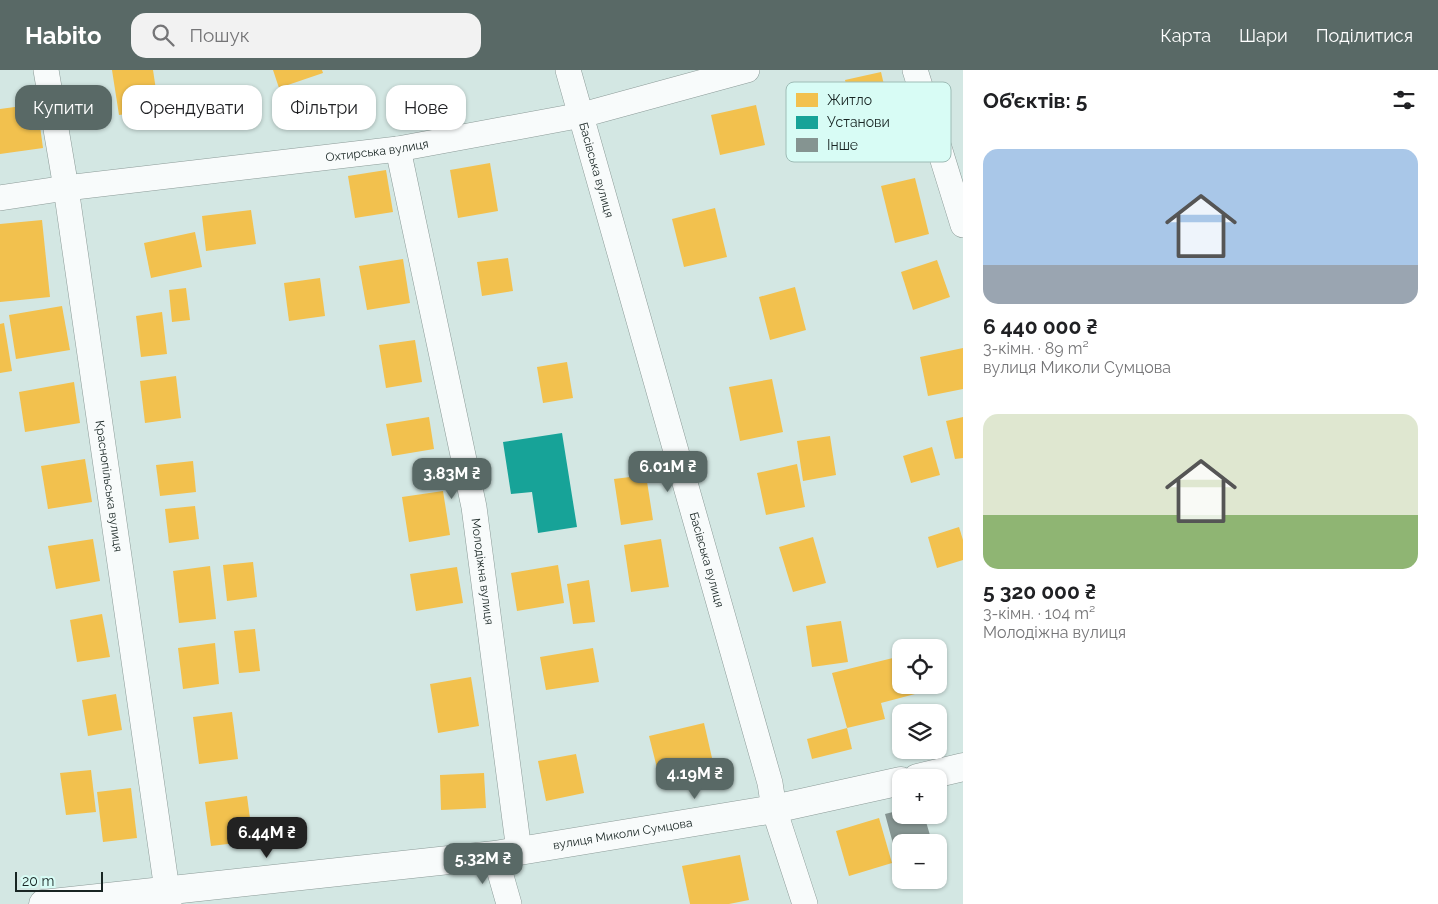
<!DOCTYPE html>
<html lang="uk">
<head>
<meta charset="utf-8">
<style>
  :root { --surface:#fff; --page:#f2f2f2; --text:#202124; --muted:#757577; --accent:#596966 }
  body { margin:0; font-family:Raleway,sans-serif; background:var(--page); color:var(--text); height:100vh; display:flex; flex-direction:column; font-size:19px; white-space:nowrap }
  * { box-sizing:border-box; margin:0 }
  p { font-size:16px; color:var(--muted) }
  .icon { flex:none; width:28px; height:28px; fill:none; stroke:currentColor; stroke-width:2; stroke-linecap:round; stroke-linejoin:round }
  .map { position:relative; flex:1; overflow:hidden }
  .drawer { display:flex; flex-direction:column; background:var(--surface); width:475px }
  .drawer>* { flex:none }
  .top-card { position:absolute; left:15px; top:15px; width:475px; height:45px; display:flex; gap:10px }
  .controls { position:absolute; left:892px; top:569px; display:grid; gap:10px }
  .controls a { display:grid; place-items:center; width:55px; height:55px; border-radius:10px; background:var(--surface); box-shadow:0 1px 4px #0004; font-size:25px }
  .scale { position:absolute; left:15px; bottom:12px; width:88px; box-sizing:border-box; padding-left:5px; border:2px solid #182523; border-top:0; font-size:14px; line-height:18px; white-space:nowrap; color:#182523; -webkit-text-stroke:4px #d8fcf5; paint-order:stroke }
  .price { position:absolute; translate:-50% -42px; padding:0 11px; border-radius:10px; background:var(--accent); color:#fff; font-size:16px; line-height:32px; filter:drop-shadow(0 1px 2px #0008) }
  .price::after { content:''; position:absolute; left:50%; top:30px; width:15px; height:11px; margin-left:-8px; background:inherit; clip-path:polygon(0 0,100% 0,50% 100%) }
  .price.selected { background:#222; color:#fff }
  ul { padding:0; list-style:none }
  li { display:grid; align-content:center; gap:10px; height:265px; padding:0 20px }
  li span { display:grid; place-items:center; height:155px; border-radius:15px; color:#555 }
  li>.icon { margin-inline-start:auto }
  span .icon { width:90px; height:90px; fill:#fffc; stroke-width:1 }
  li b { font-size:21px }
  h2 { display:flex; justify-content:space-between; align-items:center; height:60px; padding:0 20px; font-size:21px }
  .pill { padding:0 18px; border-radius:15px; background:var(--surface); box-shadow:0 1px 4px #0004; font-size:18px; line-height:45px }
  .pill.selected { background:var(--accent); color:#fff }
  header { display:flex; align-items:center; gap:30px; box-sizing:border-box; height:70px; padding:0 25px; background:var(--accent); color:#fff }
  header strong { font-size:24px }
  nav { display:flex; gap:28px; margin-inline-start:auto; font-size:18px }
  .search { width:350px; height:45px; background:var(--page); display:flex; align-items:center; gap:12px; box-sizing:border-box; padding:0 18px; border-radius:15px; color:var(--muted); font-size:19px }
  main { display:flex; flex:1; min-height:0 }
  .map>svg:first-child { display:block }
  .homes { fill:#f2c14e }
  .public { fill:#17a398 }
  .building { fill:#859491 }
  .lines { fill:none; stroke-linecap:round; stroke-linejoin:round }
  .minor-casing { stroke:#8c9b98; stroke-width:26 }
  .tertiary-casing { stroke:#8c9b98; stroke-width:29 }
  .minor { stroke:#f8fbfb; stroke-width:25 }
  .tertiary { stroke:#f8fbfb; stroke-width:28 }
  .labels { text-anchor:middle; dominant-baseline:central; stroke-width:5; stroke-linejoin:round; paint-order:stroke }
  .street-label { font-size:12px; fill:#182523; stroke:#d8fcf5 }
  .key { fill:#d8fcf5; stroke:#9ebcb6; stroke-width:1 }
  .key-label { font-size:14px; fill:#182523 }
</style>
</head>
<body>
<header>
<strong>Habito</strong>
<div class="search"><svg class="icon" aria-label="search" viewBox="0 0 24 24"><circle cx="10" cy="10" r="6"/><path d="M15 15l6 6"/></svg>Пошук</div>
<nav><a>Карта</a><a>Шари</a><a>Поділитися</a></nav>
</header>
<main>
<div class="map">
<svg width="963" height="834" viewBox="0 0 963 834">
  <rect width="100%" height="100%" fill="#d3e7e3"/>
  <g class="homes">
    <path d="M112,0H153L159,40L119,45Z"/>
    <path d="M273,0H322L323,3L279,18Z"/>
    <path d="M881,2L889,36L853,44L845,10Z"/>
    <path d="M37,34L43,78L0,84V39Z"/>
    <path d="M756,35L765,75L720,85L711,45Z"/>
    <path d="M490,93L498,141L458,148L450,100Z"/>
    <path d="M386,100L393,142L355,148L348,106Z"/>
    <path d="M915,108L929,164L895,173L881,116Z"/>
    <path d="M715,138L727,187L684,197L672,149Z"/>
    <path d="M251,140L256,174L206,181L202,146Z"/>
    <path d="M42,150L50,227L0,232V154Z"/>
    <path d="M195,162L202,197L151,208L144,173Z"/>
    <path d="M508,188L513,221L482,226L477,192Z"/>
    <path d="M403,189L410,233L367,240L359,196Z"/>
    <path d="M937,190L950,227L913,240L901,202Z"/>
    <path d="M320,208L325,246L289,251L284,213Z"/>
    <path d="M795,217L806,260L770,270L759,227Z"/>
    <path d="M186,218L190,250L172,252L169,220Z"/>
    <path d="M62,236L70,280L16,289L9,245Z"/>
    <path d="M162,242L167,284L141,287L136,246Z"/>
    <path d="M4,253L12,301L0,303V254Z"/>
    <path d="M415,270L422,312L386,318L379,275Z"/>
    <path d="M963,278V319L928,326L920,287Z"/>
    <path d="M567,292L573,328L543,333L537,297Z"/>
    <path d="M176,306L181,348L145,353L140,311Z"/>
    <path d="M772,309L783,362L740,371L729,317Z"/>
    <path d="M74,312L80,353L25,362L19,322Z"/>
    <path d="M429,347L434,379L392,386L386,354Z"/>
    <path d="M963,347V388L955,389L946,351Z"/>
    <path d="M830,366L836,405L803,411L797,371Z"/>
    <path d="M932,377L940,405L911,413L903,386Z"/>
    <path d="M85,389L92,432L48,439L41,396Z"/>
    <path d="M193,391L196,422L160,426L156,395Z"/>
    <path d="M797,394L805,437L766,445L757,403Z"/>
    <path d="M646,405L653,450L621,455L614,409Z"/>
    <path d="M443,421L450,465L409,472L402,427Z"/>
    <path d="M195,436L199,469L169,473L165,439Z"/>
    <path d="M959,457L963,470V490L937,498L928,467Z"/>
    <path d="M813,467L826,513L793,522L779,477Z"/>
    <path d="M93,469L100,511L56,519L48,476Z"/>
    <path d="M661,469L669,517L631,522L624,475Z"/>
    <path d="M253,492L257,527L227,531L223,495Z"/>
    <path d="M558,495L564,533L517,541L511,503Z"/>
    <path d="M210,496L216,549L179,553L173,501Z"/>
    <path d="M457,497L463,533L416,541L410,504Z"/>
    <path d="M589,510L595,552L573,554L567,514Z"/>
    <path d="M102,544L110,587L77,592L70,550Z"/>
    <path d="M841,551L848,592L812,597L806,556Z"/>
    <path d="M255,559L260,601L239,603L234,561Z"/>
    <path d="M215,573L219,614L183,619L178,578Z"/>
    <path d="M593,578L599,612L546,620L540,587Z"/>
    <path d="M901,586V615H913L915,624L881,633L885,649L847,658L832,603Z"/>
    <path d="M471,607L479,656L438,663L430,614Z"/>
    <path d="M116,624L122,660L88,666L82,630Z"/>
    <path d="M232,642L238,689L199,694L193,647Z"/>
    <path d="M704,653L715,701L661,714L649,666Z"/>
    <path d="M847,658L852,679L812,689L807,669Z"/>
    <path d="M576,684L584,723L546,731L538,691Z"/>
    <path d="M91,700L96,742L66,745L60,703Z"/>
    <path d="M484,703L486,738L441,740L440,705Z"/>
    <path d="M131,718L137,768L103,772L97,722Z"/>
    <path d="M247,726L253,771L211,776L205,732Z"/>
    <path d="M879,748L892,793L849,806L836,761Z"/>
    <path d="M740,785L749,830L729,834H690L682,796Z"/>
  </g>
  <path class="public" d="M562,363L577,457L538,463L532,422L511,424L503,372Z"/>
  <path class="building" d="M901,740V745H924L932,772H901V795L899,796L885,744Z"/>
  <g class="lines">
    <defs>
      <g id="minor">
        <path id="s1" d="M46,0L66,118L169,834"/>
        <path id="s2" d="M568,0L770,713L774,739L805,834"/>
        <path d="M915,0L963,155"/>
        <path id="s3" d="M398,79L474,437L519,781"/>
        <path id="s4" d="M0,128L66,118L398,79L582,45L747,0"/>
        <path d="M495,785L509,834"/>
      </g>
      <g id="tertiary">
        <path d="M917,708L963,697"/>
        <path id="s5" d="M43,834L495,785L774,739L901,711"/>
      </g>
    </defs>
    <use href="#minor" class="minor-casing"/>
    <use href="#tertiary" class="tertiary-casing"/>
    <use href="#minor" class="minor"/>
    <use href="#tertiary" class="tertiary"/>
  </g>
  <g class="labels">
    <g class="street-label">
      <text stroke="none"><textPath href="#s4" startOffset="380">Охтирська вулиця</textPath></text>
      <text stroke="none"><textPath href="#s2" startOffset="104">Басівська вулиця</textPath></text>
      <text stroke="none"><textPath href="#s1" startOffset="421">Краснопільська вулиця</textPath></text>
      <text stroke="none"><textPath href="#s2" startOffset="509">Басівська вулиця</textPath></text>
      <text stroke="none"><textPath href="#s3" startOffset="431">Молодіжна вулиця</textPath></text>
      <text stroke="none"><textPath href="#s5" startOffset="584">вулиця Миколи Сумцова</textPath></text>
    </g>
  </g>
  <rect x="786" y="12" width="165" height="80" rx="8" class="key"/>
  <rect x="796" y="23" width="22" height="14" fill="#f2c14e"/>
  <rect x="796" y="46" width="22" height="13" fill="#17a398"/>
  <rect x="796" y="68" width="22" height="14" fill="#859491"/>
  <g class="key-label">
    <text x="827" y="35">Житло</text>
    <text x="827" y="57">Установи</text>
    <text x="827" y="80">Інше</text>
  </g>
</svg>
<div class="controls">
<a><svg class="icon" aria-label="locate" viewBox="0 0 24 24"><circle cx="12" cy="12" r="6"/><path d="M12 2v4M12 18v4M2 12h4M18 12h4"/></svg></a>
<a><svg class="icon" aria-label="layers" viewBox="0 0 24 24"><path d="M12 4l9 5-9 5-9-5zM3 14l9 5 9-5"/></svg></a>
<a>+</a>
<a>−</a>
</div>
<div class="scale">20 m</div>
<b class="price" style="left:668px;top:423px">6.01M ₴</b>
<b class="price" style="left:452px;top:430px">3.83M ₴</b>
<b class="price" style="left:695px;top:730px">4.19M ₴</b>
<b class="price selected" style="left:267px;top:789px">6.44M ₴</b>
<b class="price" style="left:483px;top:815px">5.32M ₴</b>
<div class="top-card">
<a class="pill selected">Купити</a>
<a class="pill">Орендувати</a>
<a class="pill">Фільтри</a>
<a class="pill">Нове</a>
</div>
</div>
<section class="drawer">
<h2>Об’єктів: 5<svg class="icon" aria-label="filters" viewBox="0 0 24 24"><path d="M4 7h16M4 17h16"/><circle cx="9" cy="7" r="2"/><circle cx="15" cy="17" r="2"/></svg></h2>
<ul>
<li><span style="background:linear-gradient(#a9c7e8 75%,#9aa5b1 0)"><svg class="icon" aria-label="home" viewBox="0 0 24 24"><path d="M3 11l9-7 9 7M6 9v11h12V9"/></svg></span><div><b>6 440 000 ₴</b><p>3-кімн. · 89 m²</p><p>вулиця Миколи Сумцова</p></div></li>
<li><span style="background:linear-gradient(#dfe7d0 65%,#8fb573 0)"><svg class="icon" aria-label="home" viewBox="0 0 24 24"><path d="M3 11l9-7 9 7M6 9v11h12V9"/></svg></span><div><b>5 320 000 ₴</b><p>3-кімн. · 104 m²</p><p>Молодіжна вулиця</p></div></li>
</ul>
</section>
</main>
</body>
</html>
